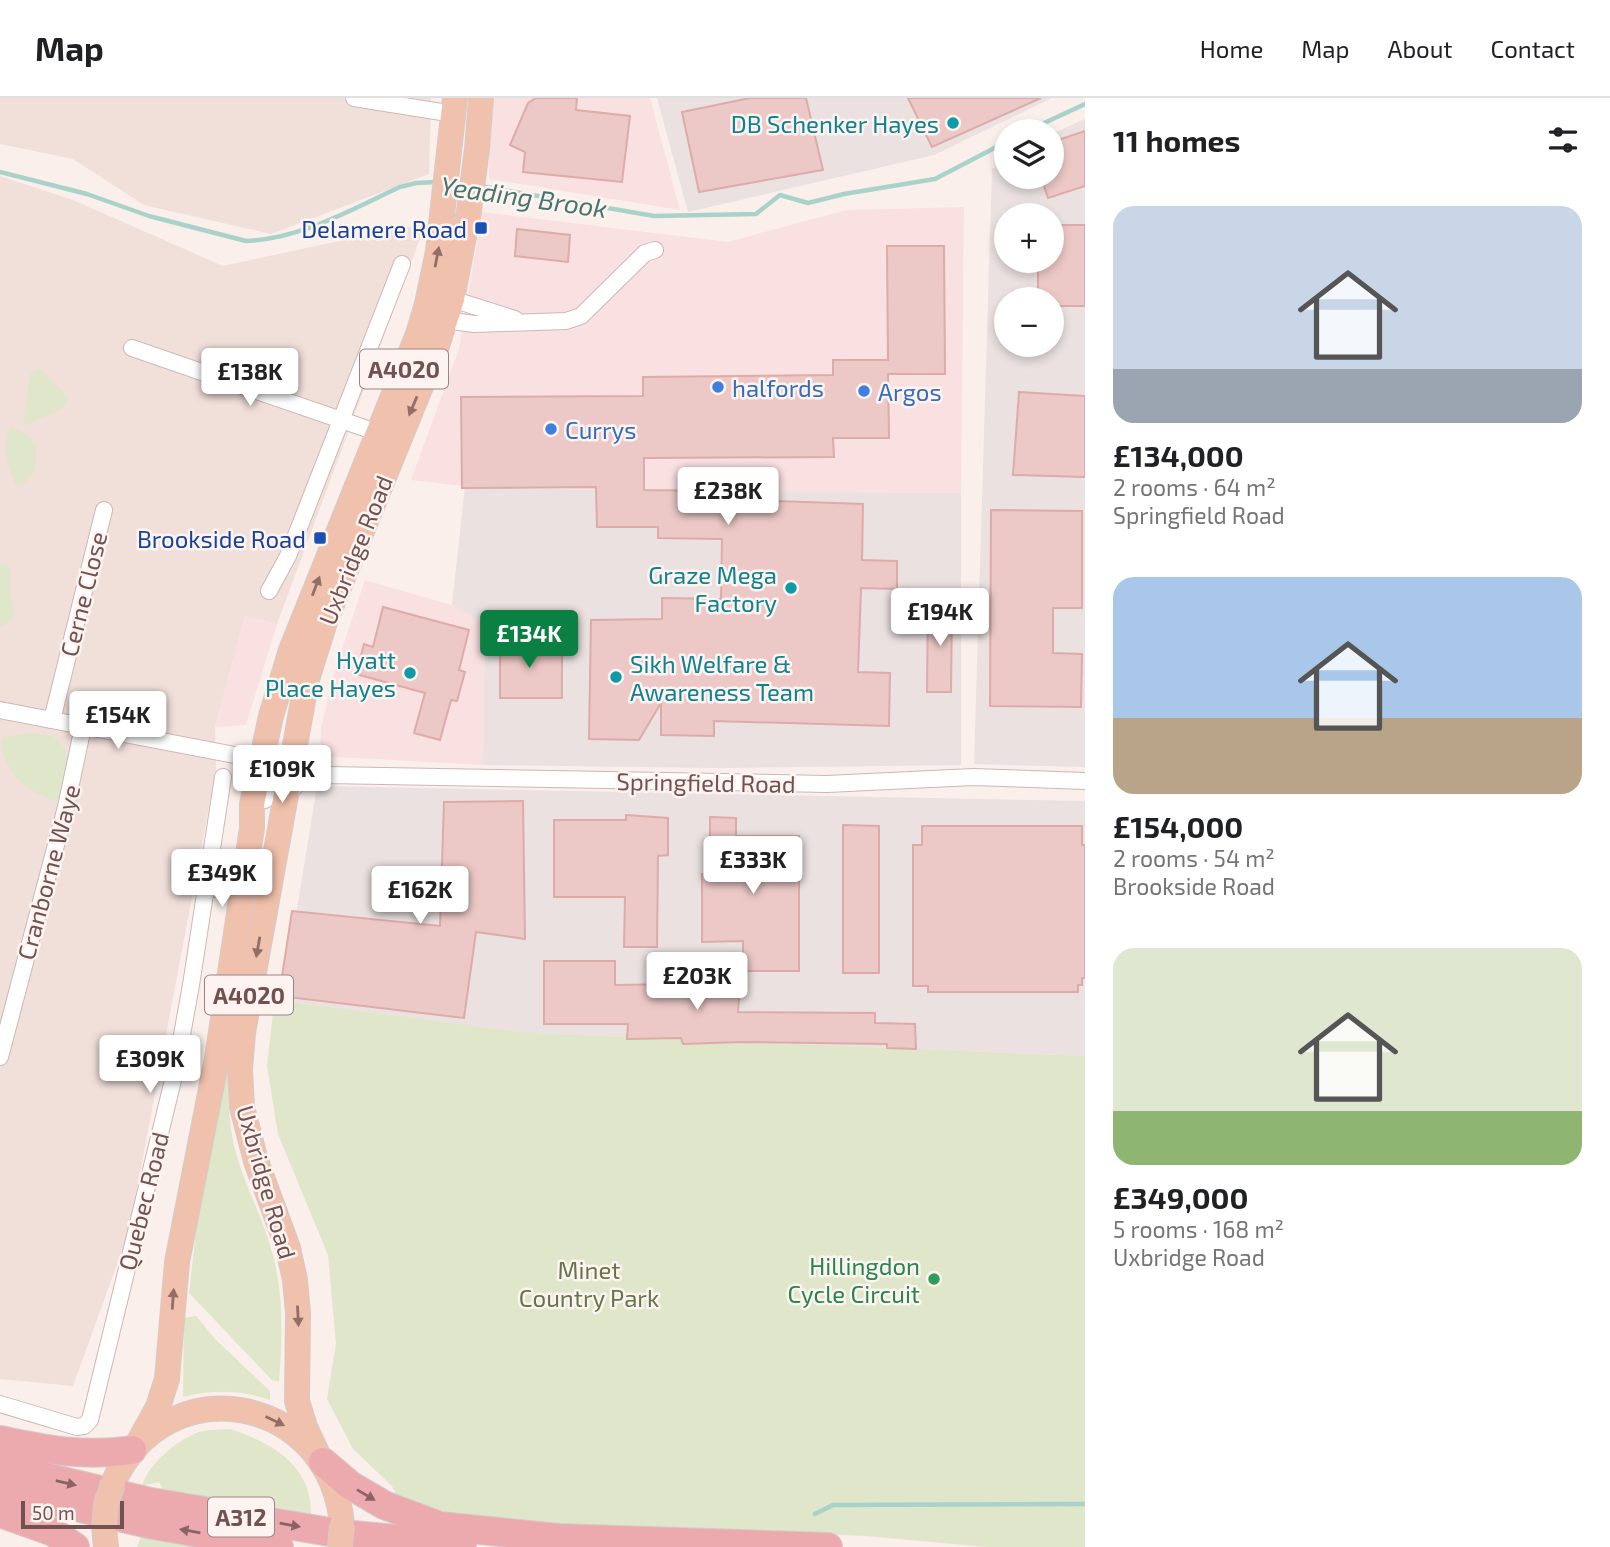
<!DOCTYPE html>
<html lang="en">
<head>
<meta charset="utf-8">
<style>
  :root { --surface:#fff; --page:#f6f6f6; --text:#202124; --muted:#757577; --line:#e0e0e0; --accent:#0b8043 }
  body { margin:0; font-family:"Exo 2",sans-serif; background:var(--page); color:var(--text); height:100vh; display:flex; flex-direction:column; font-size:26px; white-space:nowrap }
  * { box-sizing:border-box; margin:0 }
  p { font-size:23px; color:var(--muted) }
  .icon { flex:none; width:38px; height:38px; fill:none; stroke:currentColor; stroke-width:2; stroke-linecap:round; stroke-linejoin:round }
  .map { position:relative; flex:1; overflow:hidden }
  .details { display:flex; flex-direction:column; background:var(--surface); width:525px }
  .details>* { flex:none }
  .tools { position:absolute; left:994px; top:21px; display:grid; gap:14px }
  .tools a { display:grid; place-items:center; width:70px; height:70px; border-radius:50%; background:var(--surface); box-shadow:0 4px 10px #0003; font-size:35px }
  .scale { position:absolute; left:21px; bottom:18px; width:103px; box-sizing:border-box; padding-left:7px; border:4px solid #725251; border-top:0; font-size:19px; line-height:24px; white-space:nowrap; color:#725251; -webkit-text-stroke:5px #fdf4f1; paint-order:stroke }
  .price { position:absolute; translate:-50% -60px; padding:0 16px; border-radius:7px; background:#fff; color:#222; font-size:23px; line-height:46px; filter:drop-shadow(0 2px 4px #0008) }
  .price::after { content:''; position:absolute; left:50%; top:42px; width:21px; height:16px; margin-left:-10px; background:inherit; clip-path:polygon(0 0,100% 0,50% 100%) }
  .price.active { background:var(--accent); color:#fff }
  ul { padding:0; list-style:none }
  li { display:grid; align-content:center; gap:14px; height:371px; padding:0 28px }
  li span { display:grid; place-items:center; height:217px; border-radius:21px; color:#555 }
  li>.icon { margin-inline-start:auto }
  span .icon { width:126px; height:126px; fill:#fffc; stroke-width:1 }
  li b { font-size:30px }
  h2 { display:flex; justify-content:space-between; align-items:center; height:84px; padding:0 28px; font-size:30px }
  header { display:flex; align-items:center; gap:42px; box-sizing:border-box; height:98px; padding:0 35px; background:var(--surface); border-bottom:2px solid var(--line) }
  header strong { font-size:33px }
  nav { display:flex; gap:38px; margin-inline-start:auto; font-size:24px }
  main { display:flex; flex:1; min-height:0 }
  .map>svg:first-child { display:block }
  .residential { fill:#f1dfda }
  .commercial { fill:#f9e0e1 }
  .industrial { fill:#eae1e0; fill-rule:evenodd }
  .green { fill:#dfe6ca }
  .lines { fill:none; stroke-linecap:round; stroke-linejoin:round }
  .stream { stroke:#a9d2cb; stroke-width:4.5 }
  .building { fill:#ecc9c6; stroke:#ddaba8; stroke-width:2 }
  .street-casing { stroke:#cdb7b5; stroke-width:18 }
  .primary-casing { stroke:#d5cbcb; stroke-width:26 }
  .highway-casing { stroke:#d5cbcb; stroke-width:30 }
  .street { stroke:#fff; stroke-width:16 }
  .primary { stroke:#f0c1ac; stroke-width:24 }
  .highway { stroke:#ecaaae; stroke-width:28 }
  .primary-bridge-casing { stroke:#d5cbcb; stroke-width:26; stroke-linecap:butt }
  .primary-bridge { stroke:#f0c1ac; stroke-width:24 }
  .oneway { fill:#926e68 }
  .oneway2 { fill:#8a6464 }
  .culture-dot { fill:#0f9aa8; stroke:#fdf4f1; stroke-width:2.5 }
  .transit-dot { fill:#1a4fb4; stroke:#fdf4f1; stroke-width:2.5 }
  .shop-dot { fill:#3f7fe0; stroke:#fdf4f1; stroke-width:2.5 }
  .leisure-dot { fill:#2e9e5b; stroke:#fdf4f1; stroke-width:2.5 }
  .labels { text-anchor:middle; dominant-baseline:central; stroke-width:5; stroke-linejoin:round; paint-order:stroke }
  .shield { fill:#fdf4f1; stroke:#9c8381; stroke-width:2 }
  .shield-label { font-size:23px; font-weight:bold; fill:#725251 }
  .culture-label { font-size:24px; fill:#0d838f; stroke:#fdf4f1; text-anchor:end }
  .transit-label { font-size:24px; fill:#164399; stroke:#fdf4f1; text-anchor:end }
  .shop-label { font-size:24px; fill:#366cbe; stroke:#fdf4f1; text-anchor:start }
  .street-label { font-size:24px; fill:#725251; stroke:#fdf4f1 }
  .leisure-label { font-size:24px; fill:#27864d; stroke:#fdf4f1; text-anchor:end }
  .park-label { font-size:24px; fill:#66764a; stroke:#fdf4f1 }
  .water-label { font-size:26px; font-style:italic; fill:#46756d; stroke:#fdf4f1 }
</style>
</head>
<body>
<header>
<strong>Map</strong>
<nav><a>Home</a><a>Map</a><a>About</a><a>Contact</a></nav>
</header>
<main>
<div class="map">
<svg width="1085" height="1449" viewBox="0 0 1085 1449">
  <rect width="100%" height="100%" fill="#faefeb"/>
  <g class="residential">
    <path d="M0,0H431L429,76L271,136L144,107L73,61L0,46Z"/>
    <path d="M0,78L73,102L223,168L385,133L425,127L277,526L245,518L215,629L216,672L129,1133L73,1288L0,1281Z"/>
  </g>
  <g class="commercial">
    <path d="M490,0H650L680,112L489,81Z"/>
    <path d="M964,109L961,395L585,392L465,388L411,382L459,251L482,114L728,144L847,112Z"/>
    <path d="M365,482L452,507L485,525L483,667L320,658L321,630L334,575Z"/>
    <path d="M245,518L277,526L246,627L215,629Z"/>
  </g>
  <g class="industrial">
    <path d="M657,0H1052L934,57L688,114Z"/>
    <path d="M1085,21V669L974,666L992,71L1006,61V79H1052V36ZM1006,117H1052V163H1006ZM1006,201H1052V247H1006Z"/>
    <path d="M465,388L585,392L961,395V667L715,670L483,667L485,525L452,507Z"/>
    <path d="M317,688L1085,703V958L530,935L282,903Z"/>
  </g>
  <g class="green">
    <path d="M38,271C47,274 46,277 52,284C59,291 66,292 67,304C57,319 42,315 30,327L24,326C23,315 27,307 28,296C29,284 26,277 38,271Z"/>
    <path d="M11,330L27,336L35,346C37,362 37,385 16,387C9,372 0,343 11,330Z"/>
    <path d="M0,466L7,467L10,471V494L14,516L9,524L0,529Z"/>
    <path d="M28,635L52,638C76,653 67,681 57,702C27,696 1,672 2,640Z"/>
    <path d="M282,903L530,935L1085,958V1449H986L866,1438L706,1431H561L439,1418L399,1403L392,1388L353,1351L327,1301L336,1245L328,1157L278,1036L267,968L274,905Z"/>
    <path d="M230,961C227,995 228,1030 238,1062C249,1096 266,1127 274,1162C284,1202 282,1244 279,1284L272,1282L189,1195L197,1125L226,962Z"/>
    <path d="M196,1218L215,1241L270,1293V1302C241,1292 213,1291 183,1299L184,1220Z"/>
    <path d="M230,1331C272,1345 313,1367 311,1419L163,1392L159,1384L142,1388C148,1366 176,1344 196,1335C206,1331 219,1332 230,1331Z"/>
    <path d="M141,1439L194,1449H137Z"/>
  </g>
  <g class="lines">
    <g class="stream">
      <path d="M1027,33L1085,6"/>
      <path d="M0,74L87,96L149,118L246,143C301,141 352,111 400,89L416,85L437,84"/>
      <path d="M480,88L654,118L756,116L780,97L808,105L844,96L935,81L1006,44"/>
      <path d="M815,1416L833,1407L1085,1406"/>
    </g>
  </g>
  <g class="building">
    <path d="M536,0H577L576,12L630,18L622,84L523,74L525,54L510,47L528,5Z"/>
    <path d="M750,0H806L823,72L699,94L682,14Z"/>
    <path d="M908,0H1041L932,49Z"/>
    <path d="M1085,33V88L1048,100L1041,79H1052V44Z"/>
    <path d="M1052,127H1085V208H1052V201H1038V163H1052Z"/>
    <path d="M517,131L570,137L568,164L515,158Z"/>
    <path d="M887,148H944L945,276H888L889,340H833L834,359L644,360V392L720,393V401L863,406L862,462L897,463V491L861,490L858,574L890,575L889,628L714,623V638L661,637V605L639,642L589,641L591,522L662,521V500L721,501L722,441L658,440V429H597L596,389L462,390L461,299L643,298V279L833,277V262H888Z"/>
    <path d="M1019,294L1085,298V379L1013,377Z"/>
    <path d="M991,412L1082,413V510H1053V555L1082,556L1081,609L990,608Z"/>
    <path d="M928,507H952L951,594H927Z"/>
    <path d="M383,509L469,532L459,572L465,574L457,603L451,602L440,642L414,635L425,595L356,576L364,546L373,549Z"/>
    <path d="M496,534H511V549H562V600H500V548H496Z"/>
    <path d="M523,703L525,841L476,834L464,920L279,898L292,813L440,828L444,704Z"/>
    <path d="M626,717L668,720V757L658,758L657,849H624L625,799H554V722H626Z"/>
    <path d="M710,719L736,720V738H799V873H743V843L702,844V776H710Z"/>
    <path d="M843,727L879,728V875H843Z"/>
    <path d="M922,728H1082V747H1085V880H1082V887H1078V894H928V888H913V747H922Z"/>
    <path d="M544,863H615V887L740,885L738,914L875,915V925L915,926L916,951L887,950V946L742,944L683,946L681,940L627,941L628,926H544Z"/>
  </g>
  <g class="lines">
    <defs>
      <g id="street">
        <path d="M354,0L454,16"/>
        <path d="M443,203L452,201L515,221"/>
        <path d="M439,216L445,222L474,226L566,223L581,218L645,155L655,152"/>
        <path d="M132,250L379,335"/>
        <path d="M269,493L288,458L402,166"/>
        <path d="M0,612L261,662L306,665L327,677"/>
        <path d="M52,622L104,412"/>
        <path d="M287,698C297,682 309,680 327,677L827,686L973,679L1085,683"/>
        <path d="M265,702C267,683 275,674 291,663"/>
        <path d="M207,789L243,795"/>
        <path d="M0,959L66,709L83,629"/>
        <path d="M0,1306L77,1329L84,1328L90,1322L176,970L191,887L223,679"/>
      </g>
      <g id="primary">
        <path d="M137,1347L158,1309L167,1281L177,1164L217,960L252,730V706L271,618L291,552L418,236L427,206L438,153L455,0"/>
        <path d="M319,1359L305,1329L297,1303L298,1215L295,1182L288,1150L256,1063L242,1009L240,971L243,935L307,581L326,521L435,254L452,201L469,113L477,51L481,0"/>
        <path d="M113,1385C166,1266 331,1297 342,1427"/>
        <path d="M104,1429L106,1449"/>
      </g>
      <g id="highway">
        <path d="M0,1342C45,1352 86,1359 132,1352"/>
        <path d="M323,1364L350,1387L384,1407L440,1428L559,1440L828,1449"/>
        <path d="M0,1368L151,1404L342,1436L462,1447"/>
        <path d="M0,1391L148,1426L279,1449"/>
        <path d="M0,1415L53,1434L75,1449"/>
      </g>
    </defs>
    <use href="#street" class="street-casing"/>
    <use href="#primary" class="primary-casing"/>
    <use href="#highway" class="highway-casing"/>
    <use href="#street" class="street"/>
    <use href="#primary" class="primary"/>
    <use href="#highway" class="highway"/>
    <defs>
      <g id="primary-bridge">
        <path d="M104,1429L106,1406L113,1385"/>
        <path d="M340,1449L342,1427"/>
      </g>
    </defs>
    <use href="#primary-bridge" class="primary-bridge-casing"/>
    <use href="#primary-bridge" class="primary-bridge"/>
  </g>
  <defs><path id="oneway-solid" d="M-6-.8H1V-3.2L6.5 0L1 3.2V.8H-6Z" transform="scale(1.75)"/></defs>
  <g class="oneway">
    <use href="#oneway-solid" transform="translate(437 159) rotate(-79)"/>
    <use href="#oneway-solid" transform="translate(413 308) rotate(113)"/>
    <use href="#oneway-solid" transform="translate(316 488) rotate(-69)"/>
    <use href="#oneway-solid" transform="translate(258 849) rotate(100)"/>
    <use href="#oneway-solid" transform="translate(173 1201) rotate(-86)"/>
    <use href="#oneway-solid" transform="translate(298 1218) rotate(87)"/>
    <use href="#oneway-solid" transform="translate(275 1323) rotate(26)"/>
  </g>
  <g class="oneway2">
    <use href="#oneway-solid" transform="translate(66 1385) rotate(13)"/>
    <use href="#oneway-solid" transform="translate(366 1397) rotate(31)"/>
    <use href="#oneway-solid" transform="translate(290 1427) rotate(10)"/>
    <use href="#oneway-solid" transform="translate(190 1433) rotate(-170)"/>
  </g>
  <g class="culture-dot">
    <circle cx="953" cy="25" r="7"/>
    <circle cx="791" cy="490" r="7"/>
    <circle cx="410" cy="575" r="7"/>
    <circle cx="616" cy="579" r="7"/>
  </g>
  <g class="transit-dot">
    <rect x="474" y="123" width="14" height="14" rx="3.5"/>
    <rect x="313" y="433" width="14" height="14" rx="3.5"/>
  </g>
  <g class="shop-dot">
    <circle cx="718" cy="289" r="7"/>
    <circle cx="864" cy="293" r="7"/>
    <circle cx="551" cy="331" r="7"/>
  </g>
  <circle class="leisure-dot" cx="934" cy="1181" r="7"/>
  <g class="labels">
    <g class="shield">
      <rect x="360" y="251.5" width="88" height="39" rx="5"/>
      <rect x="205" y="877.5" width="88" height="39" rx="5"/>
      <rect x="208" y="1399.5" width="66" height="39" rx="5"/>
    </g>
    <g class="shield-label">
      <text x="404" y="271">A4020</text>
      <text x="249" y="897">A4020</text>
      <text x="241" y="1419">A312</text>
    </g>
    <g class="culture-label">
      <text x="939" y="25">DB Schenker Hayes</text>
      <text x="777" y="476">Graze Mega<tspan x="777" dy="28">Factory</tspan></text>
      <text x="396" y="561">Hyatt<tspan x="396" dy="28">Place Hayes</tspan></text>
      <text x="630" y="565" text-anchor="start">Sikh Welfare &amp;<tspan x="630" dy="28">Awareness Team</tspan></text>
    </g>
    <g class="transit-label">
      <text x="467" y="130">Delamere Road</text>
      <text x="306" y="440">Brookside Road</text>
    </g>
    <g class="shop-label">
      <text x="732" y="289">halfords</text>
      <text x="878" y="293">Argos</text>
      <text x="565" y="331">Currys</text>
    </g>
    <g class="street-label">
      <text transform="translate(355 452) rotate(-68)">Uxbridge Road</text>
      <text transform="translate(83 496) rotate(-76)">Cerne Close</text>
      <text transform="translate(706 684) rotate(1)">Springfield Road</text>
      <text transform="translate(48 774) rotate(-75)">Cranborne Waye</text>
      <text transform="translate(267 1084) rotate(74)">Uxbridge Road</text>
      <text transform="translate(143 1103) rotate(-76)">Quebec Road</text>
    </g>
    <g class="leisure-label">
      <text x="920" y="1167">Hillingdon<tspan x="920" dy="28">Cycle Circuit</tspan></text>
    </g>
    <g class="park-label">
      <text x="589" y="1171">Minet<tspan x="589" dy="28">Country Park</tspan></text>
    </g>
    <g class="water-label">
      <text transform="translate(524 98) rotate(8)">Yeading Brook</text>
    </g>
  </g>
</svg>
<div class="tools">
<a><svg class="icon" aria-label="layers" viewBox="0 0 24 24"><path d="M12 4l9 5-9 5-9-5zM3 14l9 5 9-5"/></svg></a>
<a>+</a>
<a>−</a>
</div>
<div class="scale">50 m</div>
<b class="price" style="left:250px;top:310px">£138K</b>
<b class="price" style="left:728px;top:429px">£238K</b>
<b class="price" style="left:940px;top:550px">£194K</b>
<b class="price active" style="left:529px;top:572px">£134K</b>
<b class="price" style="left:118px;top:653px">£154K</b>
<b class="price" style="left:282px;top:707px">£109K</b>
<b class="price" style="left:753px;top:798px">£333K</b>
<b class="price" style="left:222px;top:811px">£349K</b>
<b class="price" style="left:420px;top:828px">£162K</b>
<b class="price" style="left:697px;top:914px">£203K</b>
<b class="price" style="left:150px;top:997px">£309K</b>
</div>
<section class="details">
<h2>11 homes<svg class="icon" aria-label="filters" viewBox="0 0 24 24"><path d="M4 7h16M4 17h16"/><circle cx="9" cy="7" r="2"/><circle cx="15" cy="17" r="2"/></svg></h2>
<ul>
<li><span style="background:linear-gradient(#c9d6e8 75%,#9aa5b1 0)"><svg class="icon" aria-label="home" viewBox="0 0 24 24"><path d="M3 11l9-7 9 7M6 9v11h12V9"/></svg></span><div><b>£134,000</b><p>2 rooms · 64 m²</p><p>Springfield Road</p></div></li>
<li><span style="background:linear-gradient(#a9c7e8 65%,#b9a48a 0)"><svg class="icon" aria-label="home" viewBox="0 0 24 24"><path d="M3 11l9-7 9 7M6 9v11h12V9"/></svg></span><div><b>£154,000</b><p>2 rooms · 54 m²</p><p>Brookside Road</p></div></li>
<li><span style="background:linear-gradient(#dfe7d0 75%,#8fb573 0)"><svg class="icon" aria-label="home" viewBox="0 0 24 24"><path d="M3 11l9-7 9 7M6 9v11h12V9"/></svg></span><div><b>£349,000</b><p>5 rooms · 168 m²</p><p>Uxbridge Road</p></div></li>
</ul>
</section>
</main>
</body>
</html>
